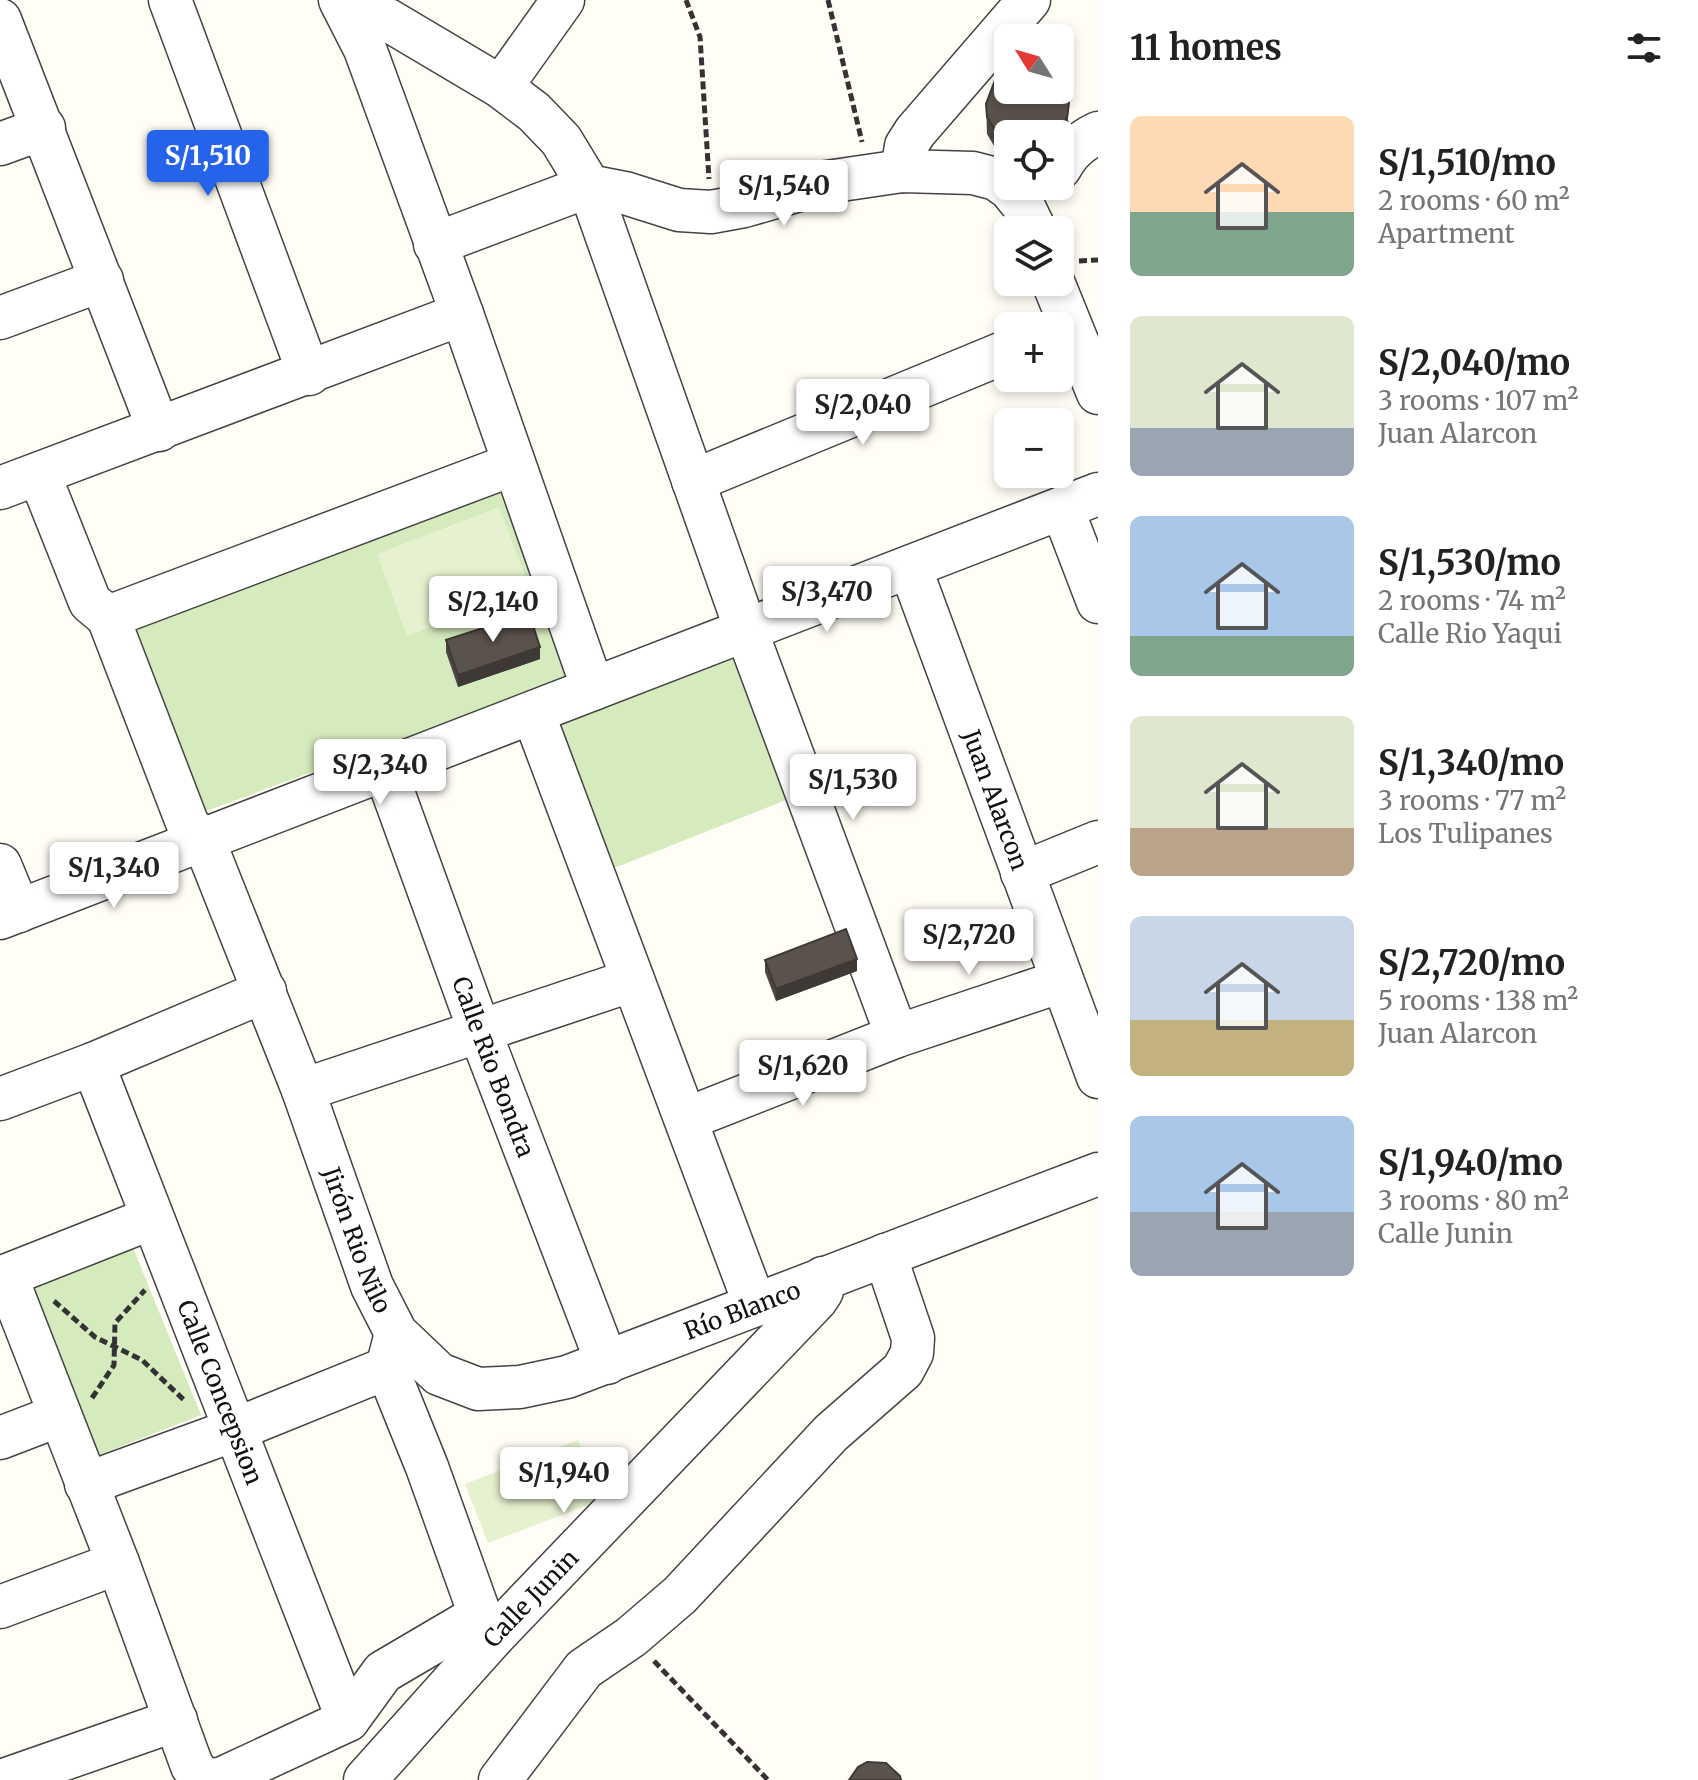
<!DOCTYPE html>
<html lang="en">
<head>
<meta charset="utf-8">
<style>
  :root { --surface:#fff; --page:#f2f2f2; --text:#222; --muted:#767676; --accent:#2563eb }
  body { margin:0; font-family:Merriweather,serif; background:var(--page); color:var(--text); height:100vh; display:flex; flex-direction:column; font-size:30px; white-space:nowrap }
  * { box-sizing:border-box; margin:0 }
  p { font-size:26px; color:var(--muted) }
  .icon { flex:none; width:44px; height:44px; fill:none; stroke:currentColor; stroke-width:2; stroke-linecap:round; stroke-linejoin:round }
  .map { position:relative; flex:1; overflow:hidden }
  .side { display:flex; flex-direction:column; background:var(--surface); width:600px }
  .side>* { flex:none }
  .needle { width:52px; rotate:307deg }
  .buttons { position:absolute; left:994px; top:24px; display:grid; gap:16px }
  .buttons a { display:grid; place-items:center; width:80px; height:80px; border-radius:12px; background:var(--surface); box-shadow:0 4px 12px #0003; font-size:40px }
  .price { position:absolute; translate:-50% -68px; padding:0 18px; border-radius:8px; background:#fff; color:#222; font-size:26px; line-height:52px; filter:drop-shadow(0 2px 4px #0008) }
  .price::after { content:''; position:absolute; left:50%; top:48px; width:24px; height:18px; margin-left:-12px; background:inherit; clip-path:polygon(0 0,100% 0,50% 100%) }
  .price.on { background:var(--accent); color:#fff }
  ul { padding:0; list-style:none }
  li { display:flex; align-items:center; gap:24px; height:200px; padding:0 32px }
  li span { display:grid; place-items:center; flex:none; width:224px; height:160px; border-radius:12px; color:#555 }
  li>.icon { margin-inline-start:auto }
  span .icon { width:96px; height:96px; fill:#fffc; stroke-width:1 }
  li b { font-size:34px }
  h2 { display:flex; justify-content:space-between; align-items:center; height:96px; padding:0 32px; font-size:34px }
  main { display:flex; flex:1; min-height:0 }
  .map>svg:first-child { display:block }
  .green { fill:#d5ebbd }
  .pitch { fill:#e6f2cf }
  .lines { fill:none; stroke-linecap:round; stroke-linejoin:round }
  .minor-casing { stroke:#444; stroke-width:45 }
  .path { stroke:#333; stroke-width:5; stroke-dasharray:8 4; stroke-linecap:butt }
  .minor { stroke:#fff; stroke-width:42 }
  .wall { fill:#4d4742 }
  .shaded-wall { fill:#3f3936 }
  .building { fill:#5a524d; stroke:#3f3936; stroke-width:2 }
  .labels { text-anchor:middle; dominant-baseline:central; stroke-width:8; stroke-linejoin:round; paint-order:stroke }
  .street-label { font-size:24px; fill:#111; stroke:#fff }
</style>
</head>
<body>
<main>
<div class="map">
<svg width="1098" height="1780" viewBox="0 0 1098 1780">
  <rect width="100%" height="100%" fill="#fffdf5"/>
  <g class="green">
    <path d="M503,476L578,674L198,814L124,619Z"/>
    <path d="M740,653L796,796L604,872L544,724Z"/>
    <path d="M129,1238L201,1415L94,1457L27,1279Z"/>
  </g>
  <g class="pitch">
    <path d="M499,507L530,589L407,636L377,554Z"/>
    <path d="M578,1440L601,1500L488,1543L465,1484Z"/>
  </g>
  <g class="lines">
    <defs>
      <g id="minor">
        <path d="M170,0L309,374"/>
        <path d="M340,0L365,49L462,314L593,689"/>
        <path d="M350,16L363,13L388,20L501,87L534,112L561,140L589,186L746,630L897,1036"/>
        <path d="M0,20L159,430"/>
        <path d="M501,87L563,0"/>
        <path d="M0,144L44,128"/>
        <path d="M1060,168C1069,151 1081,141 1098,133"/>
        <path d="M902,171L906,146L915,132L1029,0"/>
        <path d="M435,244L589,186L625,193L679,210L711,212L744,206L827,182L902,171L973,173L996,179L1010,189L1023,205L1035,230"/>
        <path d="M1053,282L1098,393"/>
        <path d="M0,318L102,280"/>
        <path id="s1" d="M39,474L90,602L108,617L188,825L204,841L303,1090L372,1286L396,1333L439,1374L478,1389L520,1387L567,1377L1098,1174"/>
        <path d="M693,481L1008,351"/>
        <path d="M0,488L462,314"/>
        <path d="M1062,508L1098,602"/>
        <path id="s2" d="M910,567L1098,1077"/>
        <path d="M108,617L514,464"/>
        <path d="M533,713L755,1305"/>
        <path id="s3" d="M385,770L480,1032L607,1363"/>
        <path d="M0,865L19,911"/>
        <path d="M1022,873L1098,842"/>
        <path d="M0,918L1098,494"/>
        <path id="s4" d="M93,1064L348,1720"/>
        <path d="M303,1090L633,980"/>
        <path d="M0,1099L93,1064L265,991"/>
        <path d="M686,1119L897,1036L1062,981"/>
        <path d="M6,1276L118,1563L192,1766L203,1780L221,1779L348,1720L383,1672L480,1615"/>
        <path d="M0,1278L152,1218"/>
        <path d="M396,1333L387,1368L427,1467L480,1615L493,1637"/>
        <path d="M0,1438L60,1415"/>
        <path d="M86,1484L234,1430L387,1368"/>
        <path d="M0,1607L118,1563"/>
        <path d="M4,1780L176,1720"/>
        <path id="s5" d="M365,1780L493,1637L816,1300L822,1291L823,1278"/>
        <path d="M500,1780L584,1669L631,1637L680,1595L831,1433L903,1370L912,1353L913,1338L885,1255"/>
      </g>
    </defs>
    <use href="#minor" class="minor-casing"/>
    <g class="path">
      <path d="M686,0L700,37L709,179"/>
      <path d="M828,0L862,142"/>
      <path d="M1079,261L1098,260"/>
      <path d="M54,1301L95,1337L142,1360L185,1401"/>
      <path d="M92,1398L114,1365L115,1323L145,1290"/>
      <path d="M654,1661L768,1780"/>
    </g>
    <use href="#minor" class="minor"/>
  </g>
  <g class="wall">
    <path d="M986,104L1069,121L1067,134L1061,147L1008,134V160L1000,156L987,134Z"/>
    <path d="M446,640L540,659L458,687L446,652Z"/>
    <path d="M765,960L857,971L776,1001L765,972Z"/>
  </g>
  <g class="shaded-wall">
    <path d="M1069,103L1067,134L1060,149V134H1057Z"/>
    <path d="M540,647V659L458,687V675Z"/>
    <path d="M857,959V971L776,1001V989Z"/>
  </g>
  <g class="building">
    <path d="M1008,70V90H1060V82L1065,90L1069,103L1067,117L1061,130L1057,134H1008V143L1000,138L987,117L986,104L995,80Z"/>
    <path d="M529,613L540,647L458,675L446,640Z"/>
    <path d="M846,929L857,959L776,989L765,960Z"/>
    <path d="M867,1762L886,1763L900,1776L901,1780H849L858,1767Z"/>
  </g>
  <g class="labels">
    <g class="street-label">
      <text stroke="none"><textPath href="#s2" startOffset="248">Juan Alarcon</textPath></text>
      <text stroke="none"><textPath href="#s3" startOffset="316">Calle Rio Bondra</textPath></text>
      <text stroke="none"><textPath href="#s1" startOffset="834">Jirón Rio Nilo</textPath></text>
      <text stroke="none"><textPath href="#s1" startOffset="1314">Río Blanco</textPath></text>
      <text stroke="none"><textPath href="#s4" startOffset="352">Calle Concepsion</textPath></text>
      <text stroke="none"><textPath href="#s5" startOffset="246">Calle Junin</textPath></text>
    </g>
  </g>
</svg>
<div class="buttons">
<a><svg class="needle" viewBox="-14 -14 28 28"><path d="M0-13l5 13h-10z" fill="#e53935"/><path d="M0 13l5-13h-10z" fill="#767676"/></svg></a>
<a><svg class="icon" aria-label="locate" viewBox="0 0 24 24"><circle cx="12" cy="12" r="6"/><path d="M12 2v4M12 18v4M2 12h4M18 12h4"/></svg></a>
<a><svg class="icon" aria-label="layers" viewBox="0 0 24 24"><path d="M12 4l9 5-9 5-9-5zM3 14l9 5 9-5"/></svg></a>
<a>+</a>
<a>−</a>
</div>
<b class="price on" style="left:208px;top:198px">S/1,510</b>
<b class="price" style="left:784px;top:228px">S/1,540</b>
<b class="price" style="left:863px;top:447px">S/2,040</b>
<b class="price" style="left:827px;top:634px">S/3,470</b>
<b class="price" style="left:493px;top:644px">S/2,140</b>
<b class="price" style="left:380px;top:807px">S/2,340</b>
<b class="price" style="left:853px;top:822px">S/1,530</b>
<b class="price" style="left:114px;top:910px">S/1,340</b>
<b class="price" style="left:969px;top:977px">S/2,720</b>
<b class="price" style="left:803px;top:1108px">S/1,620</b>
<b class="price" style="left:564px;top:1515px">S/1,940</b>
</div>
<section class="side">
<h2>11 homes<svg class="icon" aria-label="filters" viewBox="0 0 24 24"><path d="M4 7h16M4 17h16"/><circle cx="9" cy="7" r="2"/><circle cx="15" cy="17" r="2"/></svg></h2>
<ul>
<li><span style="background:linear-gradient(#ffd9b3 60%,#7fa58c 0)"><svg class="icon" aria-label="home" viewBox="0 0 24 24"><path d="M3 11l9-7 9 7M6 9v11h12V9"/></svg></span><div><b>S/1,510/mo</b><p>2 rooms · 60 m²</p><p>Apartment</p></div></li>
<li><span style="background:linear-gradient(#dfe7d0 70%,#9aa5b1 0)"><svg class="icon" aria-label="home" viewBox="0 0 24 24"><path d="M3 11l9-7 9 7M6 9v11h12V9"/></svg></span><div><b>S/2,040/mo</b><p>3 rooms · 107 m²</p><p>Juan Alarcon</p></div></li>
<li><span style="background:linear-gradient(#a9c7e8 75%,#7fa58c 0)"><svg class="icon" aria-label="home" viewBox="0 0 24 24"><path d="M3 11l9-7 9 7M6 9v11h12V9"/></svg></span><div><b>S/1,530/mo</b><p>2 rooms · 74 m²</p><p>Calle Rio Yaqui</p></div></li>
<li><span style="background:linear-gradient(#dfe7d0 70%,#b9a48a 0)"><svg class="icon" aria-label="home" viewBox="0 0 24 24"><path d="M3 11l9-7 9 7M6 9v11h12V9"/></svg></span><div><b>S/1,340/mo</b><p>3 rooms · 77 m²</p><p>Los Tulipanes</p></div></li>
<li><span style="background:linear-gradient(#c9d6e8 65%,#c2b280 0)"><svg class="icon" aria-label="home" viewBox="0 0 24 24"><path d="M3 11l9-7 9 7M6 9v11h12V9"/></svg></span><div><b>S/2,720/mo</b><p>5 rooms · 138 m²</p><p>Juan Alarcon</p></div></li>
<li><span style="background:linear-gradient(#a9c7e8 60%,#9aa5b1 0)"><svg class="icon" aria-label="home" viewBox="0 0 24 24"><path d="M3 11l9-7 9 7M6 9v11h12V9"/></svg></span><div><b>S/1,940/mo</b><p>3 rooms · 80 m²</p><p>Calle Junin</p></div></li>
</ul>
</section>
</main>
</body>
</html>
